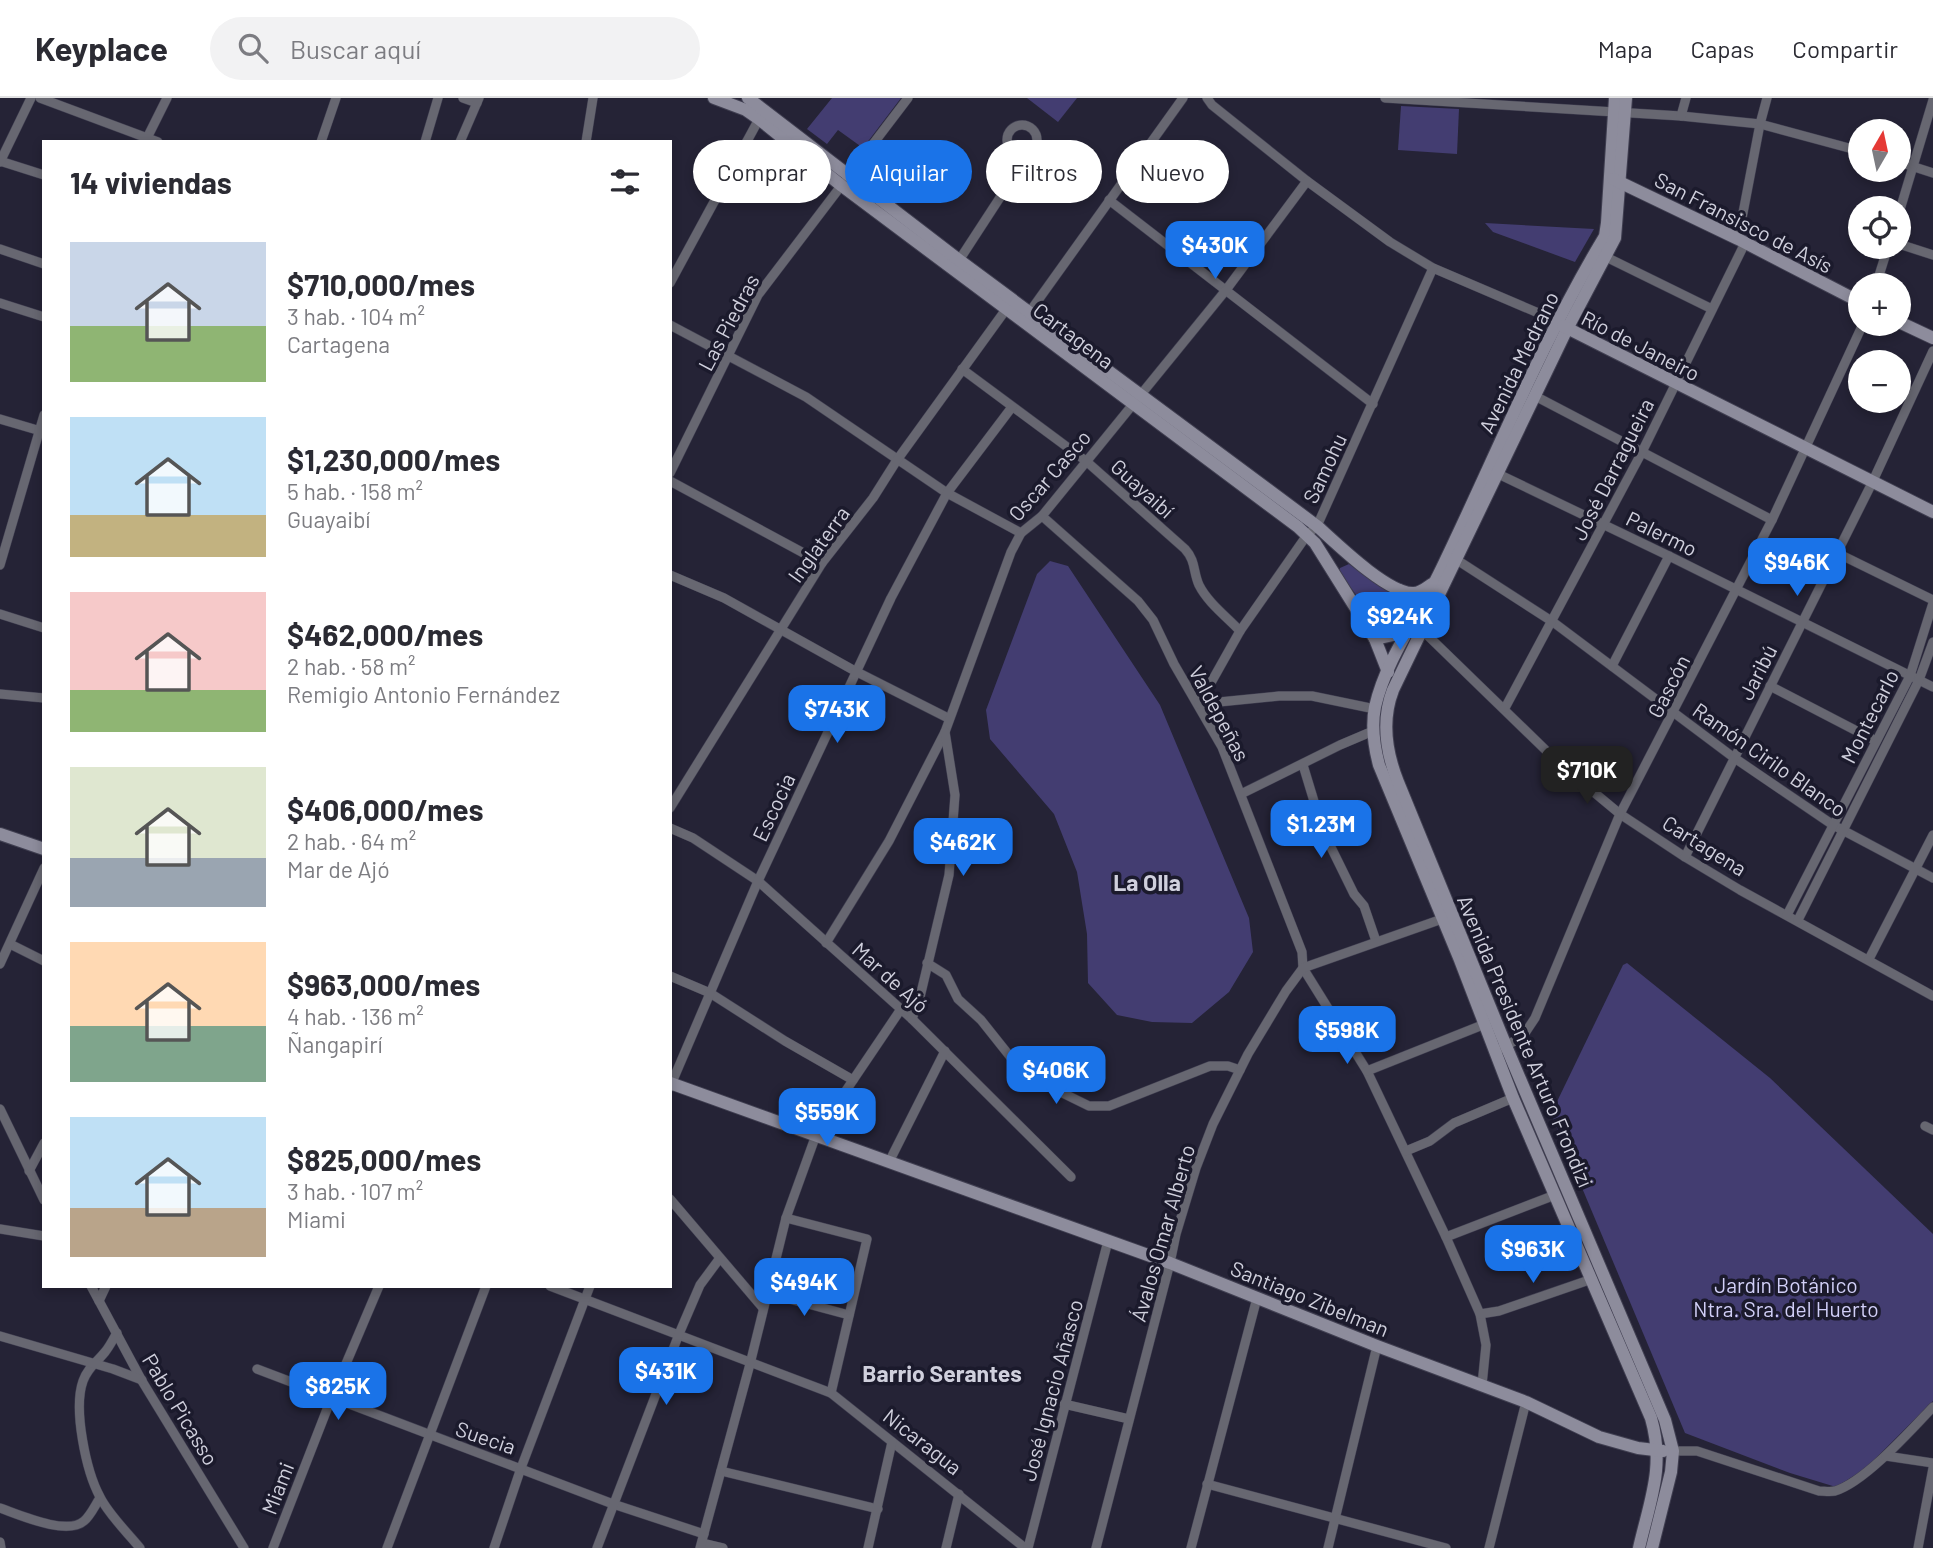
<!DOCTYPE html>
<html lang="es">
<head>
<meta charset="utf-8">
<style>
  :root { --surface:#fff; --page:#f2f2f3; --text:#2b2b33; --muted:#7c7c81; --line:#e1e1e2; --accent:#1a73e8 }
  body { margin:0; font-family:Barlow,sans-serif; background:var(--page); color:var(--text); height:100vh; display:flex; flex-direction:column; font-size:26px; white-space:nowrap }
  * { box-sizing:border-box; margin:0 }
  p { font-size:23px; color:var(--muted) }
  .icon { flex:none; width:38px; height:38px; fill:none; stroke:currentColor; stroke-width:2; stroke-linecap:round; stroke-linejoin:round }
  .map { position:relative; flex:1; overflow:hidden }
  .panel { position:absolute; left:42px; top:42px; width:630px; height:1148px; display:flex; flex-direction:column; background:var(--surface); border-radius:0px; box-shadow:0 4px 10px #0003 }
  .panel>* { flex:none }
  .guide { position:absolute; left:693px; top:42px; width:665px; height:63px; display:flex; gap:14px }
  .needle { width:46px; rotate:9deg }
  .buttons { position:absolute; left:1848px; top:21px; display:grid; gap:14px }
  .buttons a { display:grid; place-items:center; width:63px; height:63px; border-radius:50%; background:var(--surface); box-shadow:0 4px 10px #0003; font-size:35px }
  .price { position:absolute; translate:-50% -60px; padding:0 16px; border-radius:14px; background:var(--accent); color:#fff; font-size:23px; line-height:46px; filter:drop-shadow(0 2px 4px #0008) }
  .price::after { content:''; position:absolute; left:50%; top:42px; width:21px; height:16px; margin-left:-10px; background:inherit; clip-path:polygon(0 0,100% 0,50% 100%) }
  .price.active { background:#222; color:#fff }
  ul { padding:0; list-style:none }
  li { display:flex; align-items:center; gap:21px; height:175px; padding:0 28px }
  li span { display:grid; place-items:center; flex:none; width:196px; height:140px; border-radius:0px; color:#555 }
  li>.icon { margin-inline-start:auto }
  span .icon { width:84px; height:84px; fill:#fffc; stroke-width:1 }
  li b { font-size:30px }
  h2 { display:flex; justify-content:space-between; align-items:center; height:84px; padding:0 28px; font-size:30px }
  .chip { padding:0 24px; border-radius:32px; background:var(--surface); box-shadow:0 4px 10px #0003; font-size:24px; line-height:63px }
  .chip.active { background:var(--accent); color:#fff }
  header { display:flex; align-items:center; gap:42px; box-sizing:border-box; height:98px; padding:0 35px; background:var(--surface); border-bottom:2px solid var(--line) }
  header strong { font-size:33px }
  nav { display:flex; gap:38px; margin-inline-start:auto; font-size:24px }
  .search { width:490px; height:63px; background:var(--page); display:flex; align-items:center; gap:18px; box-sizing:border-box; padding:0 24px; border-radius:38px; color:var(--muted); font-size:26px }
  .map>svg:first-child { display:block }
  .green { fill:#433d71 }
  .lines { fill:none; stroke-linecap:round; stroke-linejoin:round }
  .street-casing { stroke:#403f51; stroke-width:10 }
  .secondary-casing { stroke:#403f51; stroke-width:14 }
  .street { stroke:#676771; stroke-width:9 }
  .secondary { stroke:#8d8c9c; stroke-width:12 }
  .labels { text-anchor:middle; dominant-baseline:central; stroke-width:7; stroke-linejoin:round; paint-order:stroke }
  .street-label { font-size:21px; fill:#d0d0dd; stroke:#1b1a2c }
  .park-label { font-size:21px; fill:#d1cff7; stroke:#1b1a2c }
  .neighbourhood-label { font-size:23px; font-weight:bold; fill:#d0d0dd; stroke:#1b1a2c }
</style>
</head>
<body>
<header>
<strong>Keyplace</strong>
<div class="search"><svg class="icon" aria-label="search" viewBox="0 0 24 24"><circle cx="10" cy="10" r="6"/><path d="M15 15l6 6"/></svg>Buscar aquí</div>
<nav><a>Mapa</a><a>Capas</a><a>Compartir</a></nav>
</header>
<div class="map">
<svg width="1933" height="1450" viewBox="0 0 1933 1450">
  <rect width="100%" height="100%" fill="#252336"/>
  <g class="green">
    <path d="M832,0H901L863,50L838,32L827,46L807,31Z"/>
    <path d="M1027,0H1077L1058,24Z"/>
    <path d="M1401,8L1459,11L1457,56L1398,52Z"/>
    <path d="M1485,125L1594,131L1575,164L1493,134Z"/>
    <path d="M1050,463L1068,468L1160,607L1249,820L1253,854L1229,894L1192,925L1152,924L1117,917L1088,885L1087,836L1077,774L1054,716L990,641L986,612L1037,476Z"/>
    <path d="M1349,466L1396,499L1400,515L1390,527L1381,528L1375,522L1339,474L1340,470Z"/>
    <path d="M1627,865L1770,980L1933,1136V1303L1865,1371L1836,1389L1790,1375L1685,1335L1551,1016L1623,867Z"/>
  </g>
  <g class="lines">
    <defs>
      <g id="street">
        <path d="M40,0L158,44"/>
        <path d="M463,0L477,5"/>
        <path d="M1207,0L1212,7L1307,83L1390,144L1433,170L1557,223"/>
        <path d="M1385,0L1681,18L1760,26L1860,53"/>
        <path d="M1681,18L1686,0"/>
        <circle cx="1022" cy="42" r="15"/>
        <path d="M145,44L167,0"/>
        <path d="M321,44L336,0"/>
        <path d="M425,44L438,0"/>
        <path d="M460,44L479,0"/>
        <path d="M586,44L593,0"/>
        <path d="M0,63L44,77"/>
        <path d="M0,64L31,0"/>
        <path d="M1899,64L1933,75"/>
        <path d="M1109,102L1373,306"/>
        <path d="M1899,115L1933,2"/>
        <path d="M1738,141L1760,26L1767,0"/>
        <path d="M1899,146L1933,157"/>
        <path d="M0,151L44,166"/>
        <path d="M1606,159L1712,211"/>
        <path d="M956,167L1029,55"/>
        <path d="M670,185L759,21"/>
        <path d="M1876,187L1888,149"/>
        <path d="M0,205L44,219"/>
        <path d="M1026,219L1183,0"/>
        <path d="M670,227L806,299L947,395L1021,435"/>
        <path d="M962,271L1086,363L1185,451C1196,463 1193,474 1199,487C1208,505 1227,519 1240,533"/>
        <path d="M1535,298L1772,422"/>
        <path d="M0,321L44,334"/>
        <path d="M1492,373L1669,458L1933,589"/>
        <path d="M670,375L758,197L908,0"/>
        <path d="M670,383L822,465"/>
        <path d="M1042,418L1138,503L1153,522L1174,566L1222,649L1302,854L1303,870L1367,973L1446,1139L1480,1216L1486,1247L1482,1287"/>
        <path d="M1837,455L1933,502"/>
        <path d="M1457,462L1553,524L1733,659L1833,727L1933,780"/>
        <path d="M0,467L44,317"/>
        <path d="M670,477L724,500L855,573L948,620"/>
        <path d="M0,516L44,530"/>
        <path d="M1423,533L1560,666L1620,716L1685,759L1740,792L1933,898"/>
        <path d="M1612,568L1669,458"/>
        <path d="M1770,588L1876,643"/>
        <path d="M0,596L44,600"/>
        <path d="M1199,606L1240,533L1307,437L1317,428L1433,170"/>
        <path d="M1199,606L1279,598H1312L1375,611"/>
        <path d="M1505,610L1642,354L1745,145"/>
        <path d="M1303,667L1323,733L1354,796L1364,808L1376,843"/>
        <path d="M1241,696L1340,647L1373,633"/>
        <path d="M670,710L822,465L873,400L897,362L1007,210"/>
        <path d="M670,730L693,740L758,783L912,921L1071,1079"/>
        <path d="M1685,759L1872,385L1933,253"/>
        <path d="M1787,817L1910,578L1933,505"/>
        <path d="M1798,822L1919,582L1933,544"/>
        <path d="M826,845L889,743L945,634L1011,454L1021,435L1042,418L1226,192L1307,83"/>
        <path d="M10,846L44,863"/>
        <path d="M1869,861L1933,737"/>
        <path d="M927,865L946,877L958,901L981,922L1020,971L1034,981L1089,1008H1109L1210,968H1228L1240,972"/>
        <path d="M0,866L44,770"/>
        <path d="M670,878L710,895L785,943L853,982"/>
        <path d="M912,921L920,899L949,777L955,697L945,634"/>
        <path d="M1502,950L1523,938L1535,920L1620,716L1772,422L1863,226"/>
        <path d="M1367,973L1485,926"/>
        <path d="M670,989L758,783L891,500L947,395L1012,309"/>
        <path d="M0,1011L44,1102"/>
        <path d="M1925,1028L1933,1032"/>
        <path d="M1406,1053L1430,1043L1454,1025L1513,1000"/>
        <path d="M889,1064L945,953"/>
        <path d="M29,1073L44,1045"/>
        <path d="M670,1101L763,1210"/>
        <path d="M786,1120L867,1141L831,1295"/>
        <path d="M0,1131L44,1138"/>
        <path d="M1446,1139L1555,1097"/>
        <path d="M91,1188L142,1283L244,1450"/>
        <path d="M550,1188L831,1295L1025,1450"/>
        <path d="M767,1195L849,1217"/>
        <path d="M99,1203L106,1188"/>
        <path d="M1480,1216L1499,1213L1592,1181"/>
        <path d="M117,1235C113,1241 110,1248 105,1254C97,1264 88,1269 83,1283C73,1311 86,1373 100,1399C109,1417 127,1434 140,1450"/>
        <path d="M0,1238L113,1271L142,1282"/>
        <path d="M257,1271L613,1406L704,1436"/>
        <path d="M1064,1306L1129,1321"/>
        <path d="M1673,1353H1697L1819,1393C1824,1393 1830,1394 1835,1393C1865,1384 1911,1332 1933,1309"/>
        <path d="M1886,1358L1933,1365"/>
        <path d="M721,1373L878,1411"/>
        <path d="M1207,1386L1446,1450"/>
        <path d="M0,1410C20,1417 67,1438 84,1423C91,1417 95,1407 100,1400"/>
        <path d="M0,1444L1,1450"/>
        <path d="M702,1445L723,1450"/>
        <path d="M273,1450L331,1301L379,1188"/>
        <path d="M387,1450L486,1188"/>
        <path d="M494,1450L521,1370L590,1188"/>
        <path d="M597,1450L679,1236L700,1187L720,1160"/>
        <path d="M700,1450L750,1266L786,1120L816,1037L901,911"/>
        <path d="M868,1450L892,1344"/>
        <path d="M946,1450L959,1396"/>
        <path d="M1028,1450L1108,1143"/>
        <path d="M1096,1450L1170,1165L1176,1136L1196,1070L1213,1026L1248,956L1286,893L1303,870L1442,821"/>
        <path d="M1191,1450L1257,1200"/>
        <path d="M1328,1450L1377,1248"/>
        <path d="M1489,1450L1526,1304"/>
        <path d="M1918,1450L1933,1370"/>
      </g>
      <g id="secondary">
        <path d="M714,0L746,12L759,21L842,88L1298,429L1315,445L1375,541L1388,574"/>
        <path d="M748,0L959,162L1317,428C1337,446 1386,494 1412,495C1420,496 1426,490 1432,486"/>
        <path d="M1615,0L1607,125L1605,138C1540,246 1494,363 1439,476C1418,519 1386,561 1375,609C1371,629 1374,648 1379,667L1460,862L1513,1000L1651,1320C1665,1369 1650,1402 1639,1450"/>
        <path d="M1626,0L1615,140L1567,231L1393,592C1381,623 1386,654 1398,684L1506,948L1665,1322L1673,1353L1671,1374L1652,1450"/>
        <path d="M1613,81L1738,141L1860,204"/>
        <path d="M1899,224L1933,240"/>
        <path d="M1563,228L1933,414"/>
        <path d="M1399,492L1406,512L1415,525"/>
        <path d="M1375,541L1412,533"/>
        <path d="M0,736L44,751"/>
        <path d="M670,985L1170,1165L1377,1248L1526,1304L1599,1339L1638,1350L1663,1353"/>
      </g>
    </defs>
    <use href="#street" class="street-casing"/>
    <use href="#secondary" class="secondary-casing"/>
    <use href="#street" class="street"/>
    <use href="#secondary" class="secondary"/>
  </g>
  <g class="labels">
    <g class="street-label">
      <text transform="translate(1744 124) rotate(27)">San Fransisco de Asís</text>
      <text transform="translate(728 224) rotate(-62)">Las Piedras</text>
      <text transform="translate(1074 237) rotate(37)">Cartagena</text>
      <text transform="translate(1641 247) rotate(27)">Río de Janeiro</text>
      <text transform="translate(1518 264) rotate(-64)">Avenida Medrano</text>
      <text transform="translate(1324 370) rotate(-65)">Samohu</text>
      <text transform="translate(1612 371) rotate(-63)">José Darragueira</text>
      <text transform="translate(1049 377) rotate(-49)">Oscar Casco</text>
      <text transform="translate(1143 390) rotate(42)">Guayaibí</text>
      <text transform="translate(1662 435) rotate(26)">Palermo</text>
      <text transform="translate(818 446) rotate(-54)">Inglaterra</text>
      <text transform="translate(1757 574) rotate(-63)">Jaribú</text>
      <text transform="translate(1668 588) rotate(-63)">Gascón</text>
      <text transform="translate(1220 615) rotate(62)">Valdepeñas</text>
      <text transform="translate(1869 618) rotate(-63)">Montecarlo</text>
      <text transform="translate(1770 661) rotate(35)">Ramón Cirilo Blanco</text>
      <text transform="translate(773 709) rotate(-65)">Escocia</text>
      <text transform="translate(1705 747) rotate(32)">Cartagena</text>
      <text transform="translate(891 879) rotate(42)">Mar de Ajó</text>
      <text transform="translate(1526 943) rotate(67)">Avenida Presidente Arturo Frondizi</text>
      <text transform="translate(1162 1135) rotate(-74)">Ávalos Omar Alberto</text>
      <text transform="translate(1310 1200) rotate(22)">Santiago Zibelman</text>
      <text transform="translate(1051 1292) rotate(-75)">José Ignacio Añasco</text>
      <text transform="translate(181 1311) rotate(59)">Pablo Picasso</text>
      <text transform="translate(486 1339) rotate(19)">Suecia</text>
      <text transform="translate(923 1343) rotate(38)">Nicaragua</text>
      <text transform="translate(277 1390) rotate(-69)">Miami</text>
    </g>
    <g class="park-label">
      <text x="1786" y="1186">Jardín Botánico<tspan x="1786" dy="24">Ntra. Sra. del Huerto</tspan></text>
    </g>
    <g class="neighbourhood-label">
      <text x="1147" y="784">La Olla</text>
      <text x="942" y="1275">Barrio Serantes</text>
    </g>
  </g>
</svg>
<div class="buttons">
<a><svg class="needle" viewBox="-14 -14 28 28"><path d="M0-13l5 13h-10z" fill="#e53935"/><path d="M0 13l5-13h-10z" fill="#7c7c81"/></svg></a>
<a><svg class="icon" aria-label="locate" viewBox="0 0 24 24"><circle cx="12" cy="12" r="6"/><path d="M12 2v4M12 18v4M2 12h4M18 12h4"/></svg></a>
<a>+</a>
<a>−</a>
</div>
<b class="price" style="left:1215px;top:183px">$430K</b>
<b class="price" style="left:1797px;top:500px">$946K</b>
<b class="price" style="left:1400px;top:554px">$924K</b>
<b class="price" style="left:837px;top:647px">$743K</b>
<b class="price active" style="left:1587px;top:708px">$710K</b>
<b class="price" style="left:1321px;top:762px">$1.23M</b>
<b class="price" style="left:963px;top:780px">$462K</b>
<b class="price" style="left:1347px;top:968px">$598K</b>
<b class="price" style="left:1056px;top:1008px">$406K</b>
<b class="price" style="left:827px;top:1050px">$559K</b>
<b class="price" style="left:1533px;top:1187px">$963K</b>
<b class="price" style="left:804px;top:1220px">$494K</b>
<b class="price" style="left:666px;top:1309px">$431K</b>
<b class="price" style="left:338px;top:1324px">$825K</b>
<div class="guide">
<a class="chip">Comprar</a>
<a class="chip active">Alquilar</a>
<a class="chip">Filtros</a>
<a class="chip">Nuevo</a>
</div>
<section class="panel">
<h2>14 viviendas<svg class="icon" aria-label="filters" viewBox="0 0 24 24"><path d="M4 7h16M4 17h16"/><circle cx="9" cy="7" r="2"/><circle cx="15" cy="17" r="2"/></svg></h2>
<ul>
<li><span style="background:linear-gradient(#c9d6e8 60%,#8fb573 0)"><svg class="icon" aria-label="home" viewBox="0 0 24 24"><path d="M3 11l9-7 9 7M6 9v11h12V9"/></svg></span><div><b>$710,000/mes</b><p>3 hab. · 104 m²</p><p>Cartagena</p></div></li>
<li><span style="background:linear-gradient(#bfe0f5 70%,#c2b280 0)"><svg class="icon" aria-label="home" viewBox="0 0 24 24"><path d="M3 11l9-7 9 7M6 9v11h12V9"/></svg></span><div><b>$1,230,000/mes</b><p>5 hab. · 158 m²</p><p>Guayaibí</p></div></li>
<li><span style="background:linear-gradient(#f6c9c9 70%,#8fb573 0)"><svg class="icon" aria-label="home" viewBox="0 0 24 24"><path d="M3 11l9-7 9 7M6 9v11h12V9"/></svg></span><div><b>$462,000/mes</b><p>2 hab. · 58 m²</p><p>Remigio Antonio Fernández</p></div></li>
<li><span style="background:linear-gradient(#dfe7d0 65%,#9aa5b1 0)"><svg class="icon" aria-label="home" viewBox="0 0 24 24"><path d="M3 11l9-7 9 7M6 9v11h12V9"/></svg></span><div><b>$406,000/mes</b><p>2 hab. · 64 m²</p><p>Mar de Ajó</p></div></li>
<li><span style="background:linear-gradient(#ffd9b3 60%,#7fa58c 0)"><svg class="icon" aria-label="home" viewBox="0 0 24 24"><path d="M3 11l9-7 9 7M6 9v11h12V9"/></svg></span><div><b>$963,000/mes</b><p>4 hab. · 136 m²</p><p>Ñangapirí</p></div></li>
<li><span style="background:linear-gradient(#bfe0f5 65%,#b9a48a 0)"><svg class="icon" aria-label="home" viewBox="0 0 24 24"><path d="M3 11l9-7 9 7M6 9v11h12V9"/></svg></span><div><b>$825,000/mes</b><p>3 hab. · 107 m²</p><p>Miami</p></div></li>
</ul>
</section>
</div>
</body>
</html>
